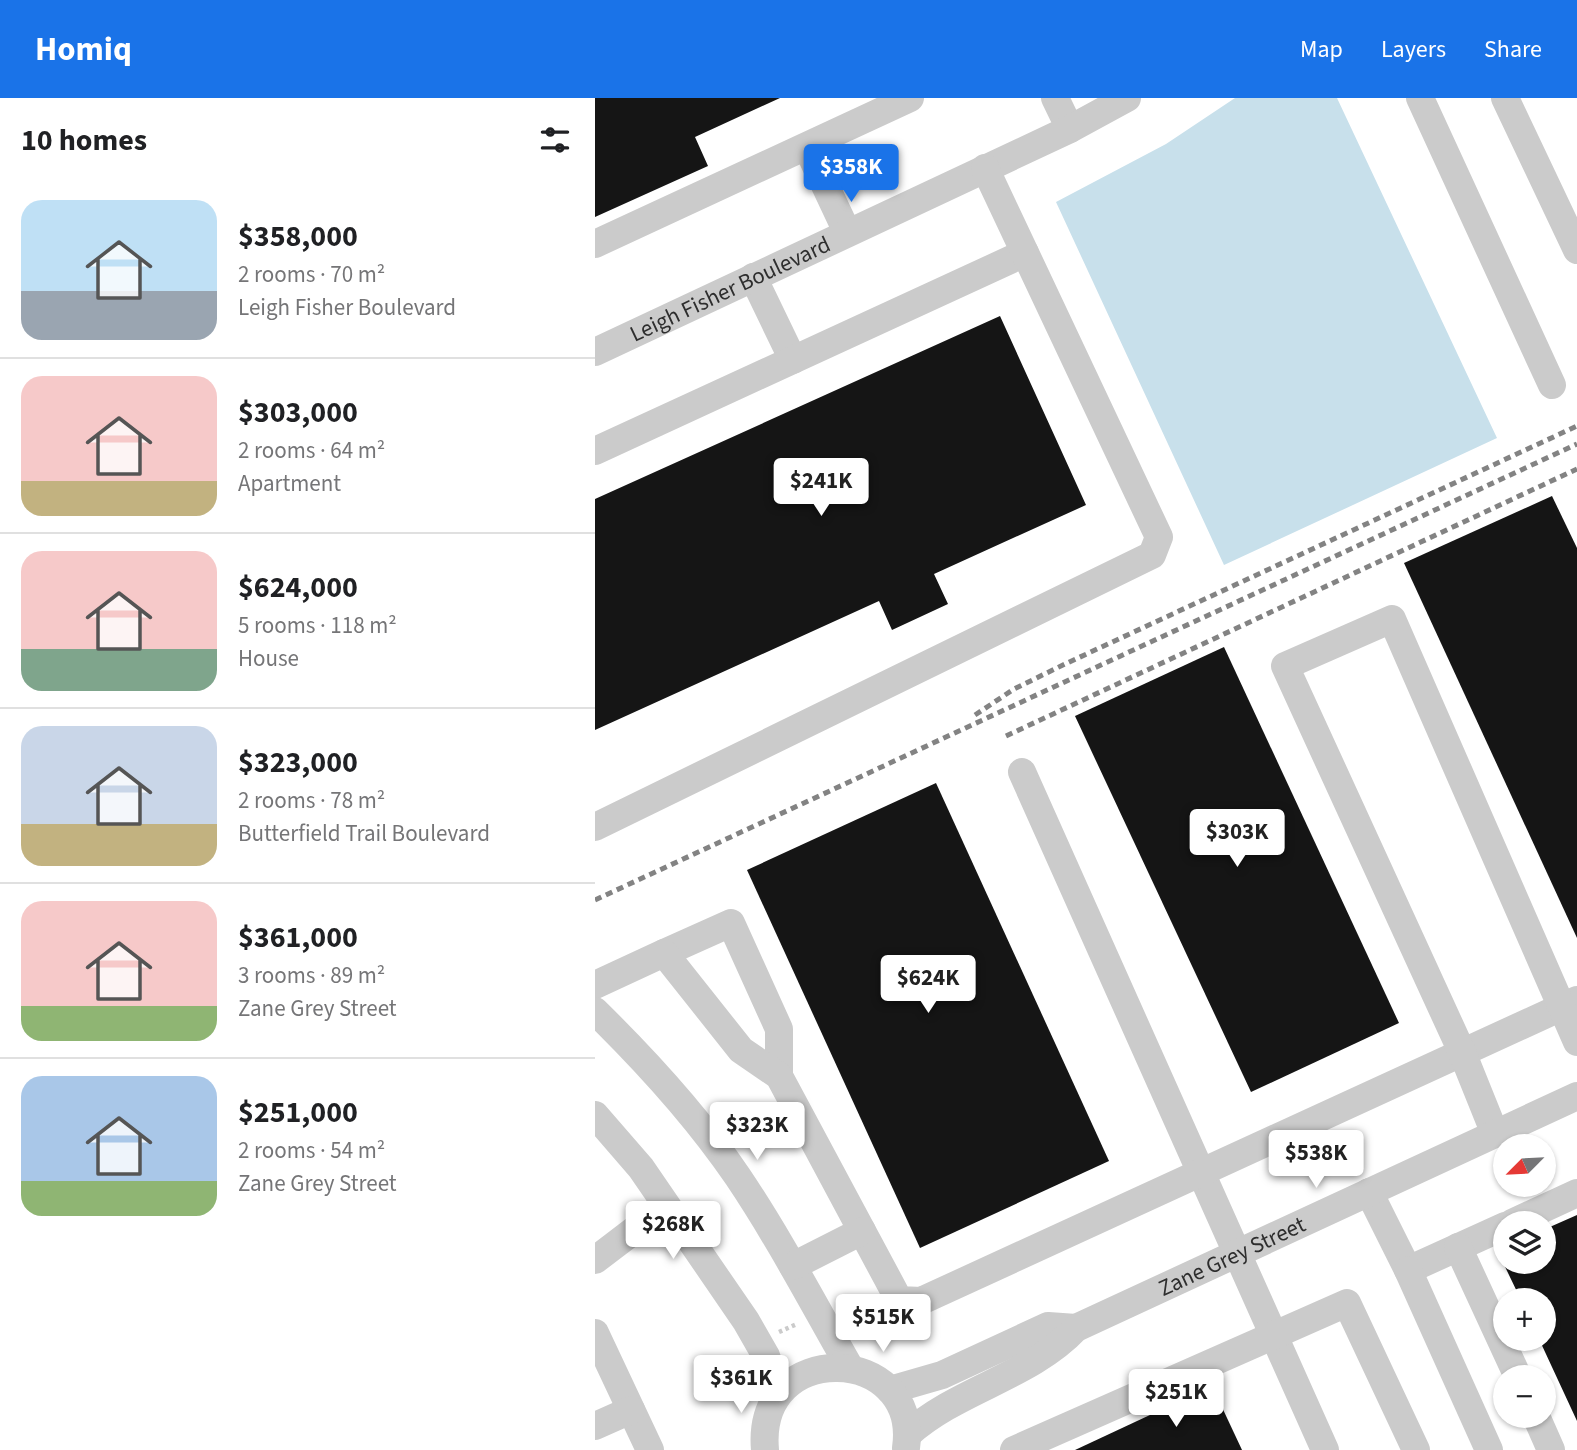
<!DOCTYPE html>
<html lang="en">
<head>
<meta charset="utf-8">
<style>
  :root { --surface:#fff; --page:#f2f2f2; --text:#202124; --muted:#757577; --line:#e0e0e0; --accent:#1a73e8 }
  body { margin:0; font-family:"Source Sans 3",sans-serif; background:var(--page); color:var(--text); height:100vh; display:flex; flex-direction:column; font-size:26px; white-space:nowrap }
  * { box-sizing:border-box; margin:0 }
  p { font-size:23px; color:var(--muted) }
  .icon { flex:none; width:38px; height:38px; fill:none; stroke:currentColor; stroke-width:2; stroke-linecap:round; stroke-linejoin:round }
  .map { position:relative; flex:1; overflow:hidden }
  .details { display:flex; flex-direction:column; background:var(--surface); width:595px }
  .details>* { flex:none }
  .needle { width:46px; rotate:246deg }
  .fabs { position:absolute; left:898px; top:1036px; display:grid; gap:14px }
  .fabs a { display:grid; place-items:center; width:63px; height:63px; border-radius:50%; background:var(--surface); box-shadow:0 2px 5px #0004; font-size:35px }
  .price { position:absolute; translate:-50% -60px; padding:0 16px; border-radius:7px; background:#fff; color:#222; font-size:23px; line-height:46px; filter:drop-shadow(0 2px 4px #0008) }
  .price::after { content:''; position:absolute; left:50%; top:42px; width:21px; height:16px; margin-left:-10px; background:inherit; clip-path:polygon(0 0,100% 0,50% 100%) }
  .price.active { background:var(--accent); color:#fff }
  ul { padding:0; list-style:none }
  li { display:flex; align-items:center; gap:21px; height:175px; padding:0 21px }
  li+li { border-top:2px solid var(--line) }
  li span { display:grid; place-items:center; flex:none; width:196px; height:140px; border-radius:21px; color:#555 }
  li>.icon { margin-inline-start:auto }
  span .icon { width:84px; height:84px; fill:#fffc; stroke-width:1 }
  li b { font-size:30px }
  h2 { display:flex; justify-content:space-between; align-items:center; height:84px; padding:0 21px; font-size:30px }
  header { display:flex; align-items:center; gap:42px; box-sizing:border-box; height:98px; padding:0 35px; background:var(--accent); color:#fff }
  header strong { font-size:33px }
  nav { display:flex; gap:38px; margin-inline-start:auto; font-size:24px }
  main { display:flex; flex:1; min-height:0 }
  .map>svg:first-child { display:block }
  .water { fill:#c8e0eb }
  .building { fill:#151515 }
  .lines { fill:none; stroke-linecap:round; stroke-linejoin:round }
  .path { stroke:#cbcbcb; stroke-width:4.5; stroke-dasharray:3.5 3.5; stroke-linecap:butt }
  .minor { stroke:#cbcbcb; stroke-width:28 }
  .rail { stroke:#838383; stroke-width:5; stroke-dasharray:7 5; stroke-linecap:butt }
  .labels { text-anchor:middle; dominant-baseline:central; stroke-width:7; stroke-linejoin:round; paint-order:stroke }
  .street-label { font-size:23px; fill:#2e2e2e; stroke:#fff }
</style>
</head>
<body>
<header>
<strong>Homiq</strong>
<nav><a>Map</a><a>Layers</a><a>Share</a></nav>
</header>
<main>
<section class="details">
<h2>10 homes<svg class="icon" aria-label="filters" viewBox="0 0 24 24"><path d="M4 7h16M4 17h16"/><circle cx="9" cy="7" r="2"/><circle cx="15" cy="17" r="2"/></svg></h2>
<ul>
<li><span style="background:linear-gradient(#bfe0f5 65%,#9aa5b1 0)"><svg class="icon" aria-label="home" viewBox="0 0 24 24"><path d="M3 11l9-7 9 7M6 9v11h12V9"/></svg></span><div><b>$358,000</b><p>2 rooms · 70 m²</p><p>Leigh Fisher Boulevard</p></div></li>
<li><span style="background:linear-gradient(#f6c9c9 75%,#c2b280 0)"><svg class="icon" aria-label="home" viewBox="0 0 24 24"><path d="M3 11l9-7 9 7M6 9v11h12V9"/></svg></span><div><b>$303,000</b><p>2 rooms · 64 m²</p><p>Apartment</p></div></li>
<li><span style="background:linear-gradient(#f6c9c9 70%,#7fa58c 0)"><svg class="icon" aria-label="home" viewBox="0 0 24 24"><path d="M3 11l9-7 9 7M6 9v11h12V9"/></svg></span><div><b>$624,000</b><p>5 rooms · 118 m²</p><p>House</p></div></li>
<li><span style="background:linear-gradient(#c9d6e8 70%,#c2b280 0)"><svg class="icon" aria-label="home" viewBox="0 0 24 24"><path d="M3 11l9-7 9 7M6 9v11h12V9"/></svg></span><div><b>$323,000</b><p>2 rooms · 78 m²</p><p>Butterfield Trail Boulevard</p></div></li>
<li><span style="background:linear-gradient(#f6c9c9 75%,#8fb573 0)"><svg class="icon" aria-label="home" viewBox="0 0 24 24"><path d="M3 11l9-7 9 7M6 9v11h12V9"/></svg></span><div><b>$361,000</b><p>3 rooms · 89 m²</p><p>Zane Grey Street</p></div></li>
<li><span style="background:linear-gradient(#a9c7e8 75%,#8fb573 0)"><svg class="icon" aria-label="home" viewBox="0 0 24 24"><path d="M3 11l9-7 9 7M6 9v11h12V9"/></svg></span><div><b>$251,000</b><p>2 rooms · 54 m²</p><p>Zane Grey Street</p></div></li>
</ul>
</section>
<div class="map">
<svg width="982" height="1352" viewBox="0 0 982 1352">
  <rect width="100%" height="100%" fill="#fff"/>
  <path class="water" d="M640,0H742L902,340L629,467L461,104L571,46Z"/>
  <g class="building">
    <path d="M0,0H185L100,39L113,68L0,119Z"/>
    <path d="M405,218L491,407L339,476L353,506L297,532L284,503L0,632V401Z"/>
    <path d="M957,398L982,450V840L809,465Z"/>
    <path d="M629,549L804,925L656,994L480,618Z"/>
    <path d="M341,685L514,1063L325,1150L152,772Z"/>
    <path d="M982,1117V1323L944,1241H948V1202H926L902,1152L910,1149V1164H948V1132Z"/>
    <path d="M617,1288L647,1352H480Z"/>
  </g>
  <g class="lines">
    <path class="path" d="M184,1234L202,1226"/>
    <g class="minor">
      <path d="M460,0L475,31"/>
      <path d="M825,0L957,287"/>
      <path d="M910,0L982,152"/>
      <path d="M212,49L252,134"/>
      <path d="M0,146L315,0"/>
      <path d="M158,179L198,262"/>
      <path id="s1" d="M0,254L475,31L532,0"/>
      <path d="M0,353L430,155"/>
      <path d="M427,674L730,1352"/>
      <path d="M0,729L557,457L564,439L390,70"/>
      <path d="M69,855L136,825L184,931V978"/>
      <path d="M0,887L69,855L146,952L184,978L304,1202L326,1203L982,902"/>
      <path d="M0,913C51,963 103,1020 143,1079C184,1140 218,1205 254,1268"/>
      <path d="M0,1017L46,1070L151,1223L171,1258L184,1294"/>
      <path d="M900,1036L867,954L690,568L797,521L982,944"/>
      <path d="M774,1094L813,1172L910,1128"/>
      <path d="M917,1125L982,1095"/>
      <path d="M863,1149L923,1279"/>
      <path d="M0,1162L71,1108"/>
      <path d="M198,1168L267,1133"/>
      <path d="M813,1172L894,1352"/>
      <path d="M0,1235L55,1352"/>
      <path d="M295,1292L347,1277L453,1228L481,1230"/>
      <path d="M941,1318L956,1352"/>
      <path d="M0,1328L36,1312"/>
      <path id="s2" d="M313,1336C363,1291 435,1279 481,1230L982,998"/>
      <path d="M170,1352C160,1239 326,1247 311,1350"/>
      <path d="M419,1352L752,1205L821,1352"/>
    </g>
    <g class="rail">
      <path d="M380,617L419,591L470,566L982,328"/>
      <path d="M411,638L982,371"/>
      <path d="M0,802L982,346"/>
    </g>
  </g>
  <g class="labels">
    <g class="street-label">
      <text stroke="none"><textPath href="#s1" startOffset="149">Leigh Fisher Boulevard</textPath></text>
      <text stroke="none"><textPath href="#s2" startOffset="371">Zane Grey Street</textPath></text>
    </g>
  </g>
</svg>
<div class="fabs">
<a><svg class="needle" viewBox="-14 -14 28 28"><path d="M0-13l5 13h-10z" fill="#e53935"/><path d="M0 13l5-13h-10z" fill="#757577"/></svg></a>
<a><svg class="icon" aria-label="layers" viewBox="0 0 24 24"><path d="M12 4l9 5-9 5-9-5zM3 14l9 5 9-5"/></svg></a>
<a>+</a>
<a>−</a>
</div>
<b class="price active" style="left:256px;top:106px">$358K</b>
<b class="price" style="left:226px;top:420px">$241K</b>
<b class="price" style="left:642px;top:771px">$303K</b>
<b class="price" style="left:333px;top:917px">$624K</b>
<b class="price" style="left:162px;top:1064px">$323K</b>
<b class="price" style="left:721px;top:1092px">$538K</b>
<b class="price" style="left:78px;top:1163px">$268K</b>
<b class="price" style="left:288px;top:1256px">$515K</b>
<b class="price" style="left:146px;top:1317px">$361K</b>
<b class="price" style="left:581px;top:1331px">$251K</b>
</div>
</main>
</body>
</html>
